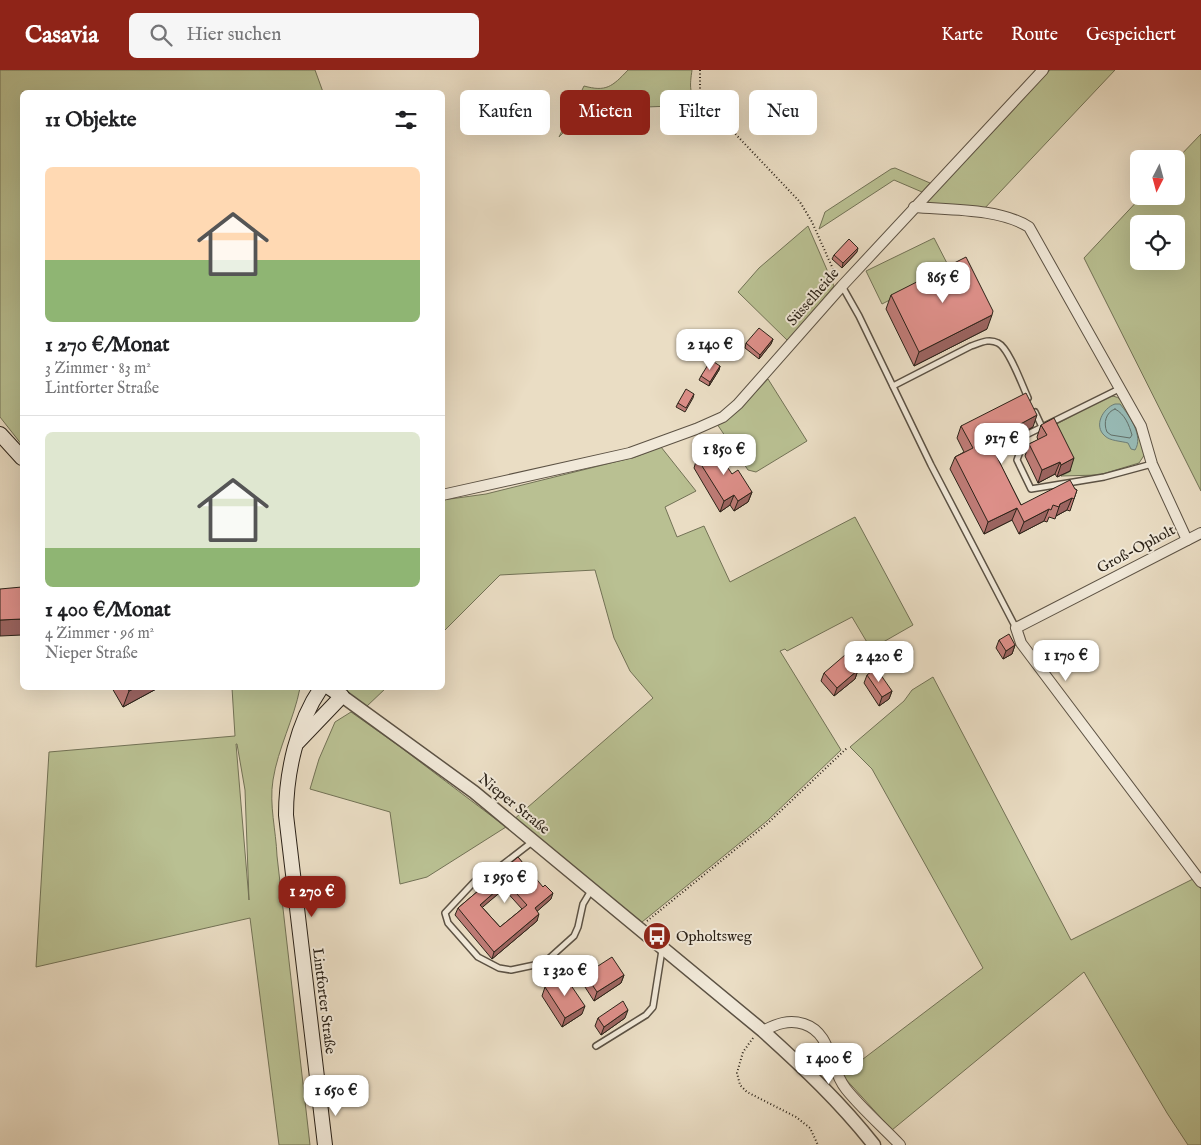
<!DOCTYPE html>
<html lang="de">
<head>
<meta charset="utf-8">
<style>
  :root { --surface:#fff; --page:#f6f6f6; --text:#202124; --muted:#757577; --line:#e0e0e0; --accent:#8f2418 }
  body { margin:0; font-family:"IM FELL English",serif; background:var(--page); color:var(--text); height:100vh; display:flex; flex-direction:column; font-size:19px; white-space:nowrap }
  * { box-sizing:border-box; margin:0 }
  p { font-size:16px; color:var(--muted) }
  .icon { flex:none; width:28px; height:28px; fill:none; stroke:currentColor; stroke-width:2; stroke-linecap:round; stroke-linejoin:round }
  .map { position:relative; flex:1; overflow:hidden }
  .drawer { position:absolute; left:20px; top:20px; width:425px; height:600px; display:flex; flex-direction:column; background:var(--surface); border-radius:8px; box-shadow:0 5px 20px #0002 }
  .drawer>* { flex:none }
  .guide { position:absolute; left:460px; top:20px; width:475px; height:45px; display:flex; gap:10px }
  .needle { width:32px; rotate:186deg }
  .fabs { position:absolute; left:1130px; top:80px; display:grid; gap:10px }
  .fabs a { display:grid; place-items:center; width:55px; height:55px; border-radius:8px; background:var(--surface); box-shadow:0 5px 20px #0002; font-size:25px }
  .price { position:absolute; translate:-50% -42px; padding:0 11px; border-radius:10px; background:#fff; color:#222; font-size:16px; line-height:32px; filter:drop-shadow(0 1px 2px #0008) }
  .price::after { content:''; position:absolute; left:50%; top:30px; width:15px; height:11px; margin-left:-8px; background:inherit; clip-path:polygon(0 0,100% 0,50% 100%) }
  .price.selected { background:var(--accent); color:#fff }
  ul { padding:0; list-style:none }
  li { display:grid; align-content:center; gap:10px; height:265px; padding:0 25px }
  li+li { border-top:1px solid var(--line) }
  li span { display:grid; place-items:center; height:155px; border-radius:8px; color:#555 }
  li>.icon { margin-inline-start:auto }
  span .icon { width:90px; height:90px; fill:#fffc; stroke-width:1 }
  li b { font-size:21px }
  h2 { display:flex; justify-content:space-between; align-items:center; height:60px; padding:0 25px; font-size:21px }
  .chip { padding:0 18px; border-radius:8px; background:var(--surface); box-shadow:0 5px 20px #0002; font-size:18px; line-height:45px }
  .chip.selected { background:var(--accent); color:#fff }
  header { display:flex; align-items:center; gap:30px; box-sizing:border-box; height:70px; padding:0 25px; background:var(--accent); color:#fff }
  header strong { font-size:24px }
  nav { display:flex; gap:28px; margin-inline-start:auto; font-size:18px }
  .search { width:350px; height:45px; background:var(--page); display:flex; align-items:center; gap:12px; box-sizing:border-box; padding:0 18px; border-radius:8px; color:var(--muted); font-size:19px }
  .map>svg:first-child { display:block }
  .green { fill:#b9c092; stroke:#727256; fill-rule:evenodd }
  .water { fill:#98bbb6; stroke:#6d7e77 }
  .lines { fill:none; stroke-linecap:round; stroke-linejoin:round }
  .shore { stroke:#626f68; stroke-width:1 }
  .service-casing { stroke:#5c5244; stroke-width:8 }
  .minor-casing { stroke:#5c5244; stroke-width:12 }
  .tertiary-casing { stroke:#5c5244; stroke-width:15 }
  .secondary-casing { stroke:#2c2319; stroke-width:16 }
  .path { stroke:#2c2319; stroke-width:2; stroke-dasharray:1 2.5; stroke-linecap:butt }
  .service { stroke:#f1e9d9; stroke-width:5 }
  .minor { stroke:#f1e9d9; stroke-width:10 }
  .tertiary { stroke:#f1e9d9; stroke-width:12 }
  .secondary { stroke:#f1e9d9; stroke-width:14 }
  .wall { fill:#be7b76; stroke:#2c2319; fill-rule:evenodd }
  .shaded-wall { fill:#9b6460; stroke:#2c2319 }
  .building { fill:#dd8f89; stroke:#2c2319; fill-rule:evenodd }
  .labels { text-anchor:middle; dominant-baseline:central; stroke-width:4; stroke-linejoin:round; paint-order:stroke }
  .street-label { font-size:15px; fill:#2c2319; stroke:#f1e9d9 }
  .poi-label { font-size:15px; fill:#2c2319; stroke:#f1e9d9; text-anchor:start }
</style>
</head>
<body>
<header>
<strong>Casavia</strong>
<div class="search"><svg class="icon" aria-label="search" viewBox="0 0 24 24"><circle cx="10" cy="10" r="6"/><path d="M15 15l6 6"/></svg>Hier suchen</div>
<nav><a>Karte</a><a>Route</a><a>Gespeichert</a></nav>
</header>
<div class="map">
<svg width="1201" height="1075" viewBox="0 0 1201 1075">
  <rect width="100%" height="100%" fill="#eaddc4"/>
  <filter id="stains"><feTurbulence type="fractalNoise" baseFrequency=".004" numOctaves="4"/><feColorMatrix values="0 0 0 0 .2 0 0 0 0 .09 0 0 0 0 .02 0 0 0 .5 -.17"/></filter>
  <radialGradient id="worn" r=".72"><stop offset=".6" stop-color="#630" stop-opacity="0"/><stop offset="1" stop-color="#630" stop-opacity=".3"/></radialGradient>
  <g class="green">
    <path d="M0,0H315L323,22H22V375L0,347Z"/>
    <path d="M628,0H692C690,15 688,25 701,35L618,38L579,47L559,67L584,16C606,22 612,17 628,0Z"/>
    <path d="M1050,0H1115L983,140L925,133Z"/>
    <path d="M1201,64V421L1084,188L1142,126H1176V90ZM1139,154H1176V191H1139Z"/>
    <path d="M895,98L930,113L922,122L894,110L819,159L825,142L891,99Z"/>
    <path d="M808,156L834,216L788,271L738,222L759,198Z"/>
    <path d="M934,168L950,199L882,234L866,201Z"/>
    <path d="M768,309L807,371L756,402L748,400L717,354L740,339Z"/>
    <path d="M1110,326C1132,325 1139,367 1145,384L1139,393L1099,405L1061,406L1071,401L1050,360L1051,357Z"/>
    <path d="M661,377L696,421L665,437L677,467L704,456L730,512L855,447L913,555L871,579L852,547L787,581L785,579L780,581L841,680L767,751L642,852L567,797L512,751L653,628L630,601L614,568L595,500L500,505L443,562V430L486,424L635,387Z"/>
    <path d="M933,607L1071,870L1193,809L1201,819V1075H1188L1167,1043L1084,902L892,1060L842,1005L983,898L872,699L850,677L904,631L912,620Z"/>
    <path d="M232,618H300C294,649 278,678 273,710C269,735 276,760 277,786L310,1075H279L250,848L36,897L49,682L235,666ZM237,674L245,720L249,830L236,674Z"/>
    <path d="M342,618H386L366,637Z"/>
    <path d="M351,642L399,676L506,757L427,807L400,814L390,742L310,719L319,689L335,652Z"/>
  </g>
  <path class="water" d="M1115,334H1120C1129,345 1144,366 1135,380L1131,379L1128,373C1121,371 1110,371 1105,366C1093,356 1103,338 1115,334Z"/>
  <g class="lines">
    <path class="shore" d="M1115,339C1125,344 1129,355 1132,365L1130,368L1111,365L1107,362C1103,353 1106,342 1115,339Z"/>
    <defs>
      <g id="service">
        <path d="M842,216L859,246L931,395L1016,558"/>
        <path d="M893,316L971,276C980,273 989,268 998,273C1009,278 1022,315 1028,328"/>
        <path d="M1119,319L1026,365L1017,390L1031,419L1104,407L1152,394"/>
        <path d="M1035,342L1042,357"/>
        <path d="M532,772L501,796L475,811L445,843L448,853L478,887L499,898L511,900L544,893L574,866L578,857L583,834L592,819"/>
        <path d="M596,976L646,945L653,937L662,880"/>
      </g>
      <g id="minor">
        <path d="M914,137C949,140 999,138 1029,157L1141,356L1152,394L1187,470"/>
        <path d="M442,425L630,383L696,359L723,347L738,334L842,216L1043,0"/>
        <path d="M1201,463L1016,558L1021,573L1201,812"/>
        <path d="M763,961C776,954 789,949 804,954C832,963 829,998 846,1019C862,1039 883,1057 900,1075"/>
      </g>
      <path id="tertiary" d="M342,626L474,722L763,961C803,997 841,1033 874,1075"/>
      <g id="secondary">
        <path d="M0,364L22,388"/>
        <path d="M321,618C297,653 286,703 286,745L325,1075"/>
        <path d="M298,672L342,626L330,618"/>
      </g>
    </defs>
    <use href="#service" class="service-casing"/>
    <use href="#minor" class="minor-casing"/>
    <use href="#tertiary" class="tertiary-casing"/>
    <use href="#secondary" class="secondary-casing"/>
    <g class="path">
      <path d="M700,0V19L705,32L800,132L812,152L837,208"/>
      <path d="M647,851L768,753L848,677"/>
      <path d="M753,968L743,982L737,1003L740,1015L747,1022L796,1047L810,1058L818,1075"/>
    </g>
    <use href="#service" class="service"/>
    <use href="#minor" class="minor"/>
    <use href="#tertiary" class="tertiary"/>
    <use href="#secondary" class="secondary"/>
  </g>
  <g class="wall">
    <path d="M857,182L842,198L832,189L834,185Z"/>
    <path d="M891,225L987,259L914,296L886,239Z"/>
    <path d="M773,269L771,274L759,289L745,278L746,273Z"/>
    <path d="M720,296L719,300L709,316L699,310L701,306Z"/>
    <path d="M694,324L693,328L685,342L676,337L678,333Z"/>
    <path d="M1041,355L1070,401L1057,407L1055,404L1038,413L1025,386L1029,374L1038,370L1037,367Z"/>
    <path d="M961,356L1033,357L992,378L1021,435L1075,419L1077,420L1070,441L1067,440L1056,446L1055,449L1049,447L1047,452L1044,451L1019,464L1012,450L984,464L950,399L955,387L964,382L957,368Z"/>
    <path d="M697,388L732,404L752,422L748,432L734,441L730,435L720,442L694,398Z"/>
    <path d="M999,570L1015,575L1012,584L1003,589L996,578Z"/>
    <path d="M858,600L855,609L834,626L821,611L824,603Z"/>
    <path d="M867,605L892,621L889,629L879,636L864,613Z"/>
    <path d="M112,618H158L123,637Z"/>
    <path d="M518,787L551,829L537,841V851L492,889L455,845L458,838ZM504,819L522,839L500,857L482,837Z"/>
    <path d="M579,895L598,896L624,905L621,913L594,931L576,903Z"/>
    <path d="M545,917L582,944L562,957L542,926Z"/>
    <path d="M598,948H625L601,965L595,956Z"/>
  </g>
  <g class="shaded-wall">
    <path d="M858,178L857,182L842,198L843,193Z"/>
    <path d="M992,245L987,259L914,296L919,282Z"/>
    <path d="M773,269L771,274L759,289L760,285Z"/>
    <path d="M720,296L719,300L709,316L710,312Z"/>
    <path d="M1037,345L1033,357L984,383L989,371Z"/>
    <path d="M1074,388L1070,401L1057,407L1061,395Z"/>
    <path d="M1060,392L1055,404L1038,413L1042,400Z"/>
    <path d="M752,422L748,432L734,441L738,431Z"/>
    <path d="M734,425L730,435L720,442L724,431Z"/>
    <path d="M1072,428L1067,440L1056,446L1060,434Z"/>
    <path d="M1017,438L1012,450L984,464L988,452Z"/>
    <path d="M1049,439L1044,451L1019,464L1024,452Z"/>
    <path d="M22,549V565L0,566V550Z"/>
    <path d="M1015,575L1012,584L1003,589L1006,581Z"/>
    <path d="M858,600L855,609L834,626L837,618Z"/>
    <path d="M135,618H158L123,637L129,621Z"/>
    <path d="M892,621L889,629L879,636L882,627Z"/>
    <path d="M506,812L504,819L477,842L480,835Z"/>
    <path d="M553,823L551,829L533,845L535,838Z"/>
    <path d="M539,844L537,851L492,889L494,882Z"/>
    <path d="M624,905L621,913L594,931L597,922Z"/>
    <path d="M585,936L582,944L562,957L565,948Z"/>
    <path d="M628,940L625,948L601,965L604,957Z"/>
  </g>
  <g class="building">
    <path d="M849,169L858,178L843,193L834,185Z"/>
    <path d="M966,187L993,241L992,245L919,282L891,225Z"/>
    <path d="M759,258L773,269L760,285L746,273Z"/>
    <path d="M711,290L720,296L710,312L701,306Z"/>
    <path d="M686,319L694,324L686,338L678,333Z"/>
    <path d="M1026,323L1037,345L989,371L1021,435L1070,410L1075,419L1077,420L1074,429L1072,428L1060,434L1059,437L1053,435L1051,440L1049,439L1024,452L1017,438L988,452L955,387L973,378L961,356Z"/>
    <path d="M1054,348L1074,388L1061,395L1060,392L1042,400L1029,374L1047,365L1041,355Z"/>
    <path d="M714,377L732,404L738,400L752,422L738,431L734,425L724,431L697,388Z"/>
    <path d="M22,517V549L0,550V519Z"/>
    <path d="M1009,564L1015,575L1006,581L999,570Z"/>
    <path d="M845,585L858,600L837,618L824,603Z"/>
    <path d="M876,598L892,621L882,627L867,605Z"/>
    <path d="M127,618H135L129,621Z"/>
    <path d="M518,787L543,817L545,815L553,823L535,838L539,844L494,882L458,838ZM506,812L527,835L500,857L480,835Z"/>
    <path d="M591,886L598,896L612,887L624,905L597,922L579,895Z"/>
    <path d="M564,905L585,936L565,948L545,917Z"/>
    <path d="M623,931L628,940L604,957L598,948Z"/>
  </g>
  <defs>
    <symbol id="bus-disc" viewBox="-11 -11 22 22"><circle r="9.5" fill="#8f2418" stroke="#f1e9d9"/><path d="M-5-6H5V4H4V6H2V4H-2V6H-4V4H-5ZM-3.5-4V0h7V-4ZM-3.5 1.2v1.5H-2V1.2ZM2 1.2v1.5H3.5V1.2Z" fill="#fff"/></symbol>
  </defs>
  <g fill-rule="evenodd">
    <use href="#bus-disc" x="641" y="850" width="32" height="32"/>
  </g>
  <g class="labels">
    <g class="street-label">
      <text transform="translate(813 227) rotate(-49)">Süsselheide</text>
      <text transform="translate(1136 479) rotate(-28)">Groß-Opholt</text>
      <text transform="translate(514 734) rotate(39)">Nieper Straße</text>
      <text transform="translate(324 931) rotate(83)">Lintforter Straße</text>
    </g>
    <g class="poi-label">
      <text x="676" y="866">Opholtsweg</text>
    </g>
  </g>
  <rect width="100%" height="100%" filter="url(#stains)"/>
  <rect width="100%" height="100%" fill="url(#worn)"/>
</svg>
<div class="fabs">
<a><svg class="needle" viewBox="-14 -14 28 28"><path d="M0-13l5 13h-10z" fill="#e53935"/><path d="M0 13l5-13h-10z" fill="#757577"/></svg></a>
<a><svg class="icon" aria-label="locate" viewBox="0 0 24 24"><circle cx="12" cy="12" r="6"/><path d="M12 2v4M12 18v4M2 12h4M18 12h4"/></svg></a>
</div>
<b class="price" style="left:943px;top:234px">865 €</b>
<b class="price" style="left:710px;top:301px">2 140 €</b>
<b class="price" style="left:1002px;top:395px">917 €</b>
<b class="price" style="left:724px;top:406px">1 850 €</b>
<b class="price" style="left:1066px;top:612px">1 170 €</b>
<b class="price" style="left:879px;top:613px">2 420 €</b>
<b class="price" style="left:505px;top:834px">1 950 €</b>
<b class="price selected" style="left:312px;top:848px">1 270 €</b>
<b class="price" style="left:565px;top:927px">1 320 €</b>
<b class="price" style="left:829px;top:1015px">1 400 €</b>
<b class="price" style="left:336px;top:1047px">1 650 €</b>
<div class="guide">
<a class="chip">Kaufen</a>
<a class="chip selected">Mieten</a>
<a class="chip">Filter</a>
<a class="chip">Neu</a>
</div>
<section class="drawer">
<h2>11 Objekte<svg class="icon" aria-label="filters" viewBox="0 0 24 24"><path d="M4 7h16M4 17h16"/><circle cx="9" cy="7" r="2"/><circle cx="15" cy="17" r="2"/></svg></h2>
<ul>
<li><span style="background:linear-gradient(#ffd9b3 60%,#8fb573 0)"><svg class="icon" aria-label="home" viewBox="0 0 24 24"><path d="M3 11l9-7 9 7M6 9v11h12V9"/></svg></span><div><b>1 270 €/Monat</b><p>3 Zimmer · 83 m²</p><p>Lintforter Straße</p></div></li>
<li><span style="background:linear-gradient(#dfe7d0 75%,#8fb573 0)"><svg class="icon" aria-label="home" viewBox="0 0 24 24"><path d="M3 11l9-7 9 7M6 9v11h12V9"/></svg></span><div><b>1 400 €/Monat</b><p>4 Zimmer · 96 m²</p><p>Nieper Straße</p></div></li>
</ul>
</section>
</div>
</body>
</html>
